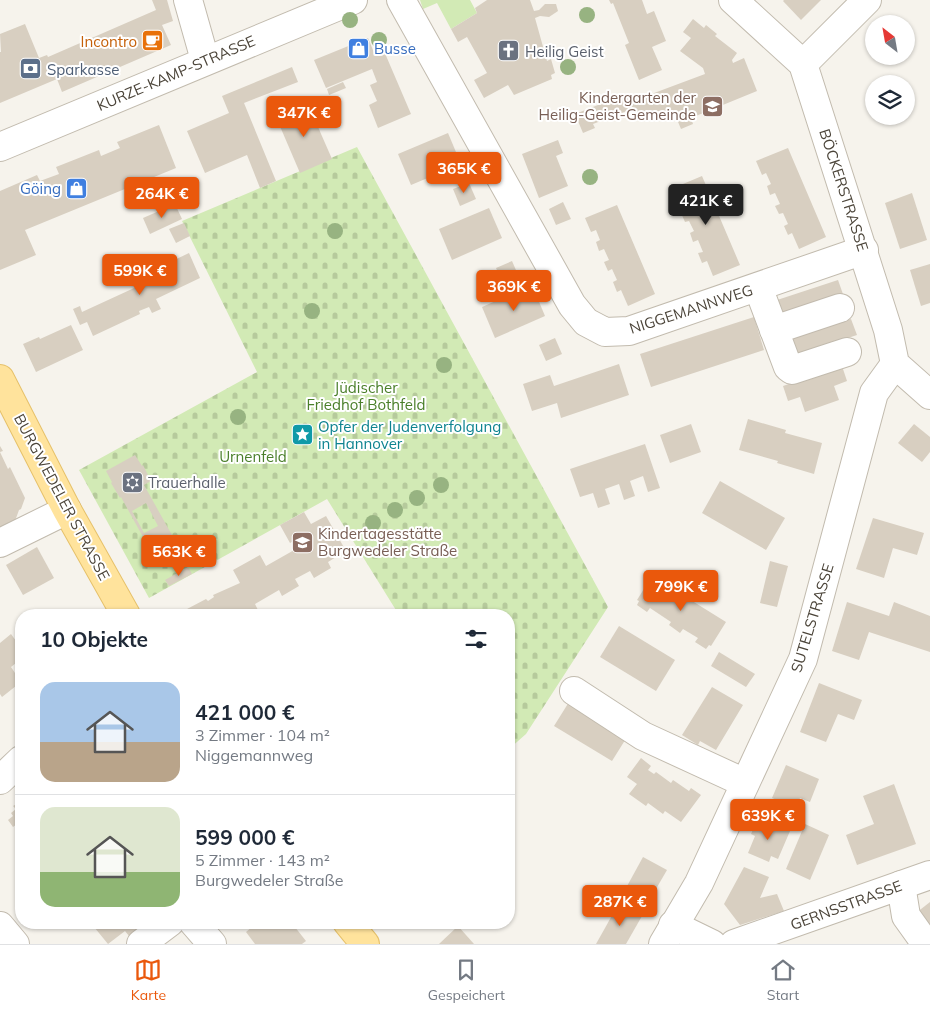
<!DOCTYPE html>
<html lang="de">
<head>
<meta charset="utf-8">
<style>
  :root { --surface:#fff; --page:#f2f2f3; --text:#1f2937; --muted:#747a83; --line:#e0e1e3; --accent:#ea580c }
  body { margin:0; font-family:Mulish,sans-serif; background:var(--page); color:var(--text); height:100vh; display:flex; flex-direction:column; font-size:19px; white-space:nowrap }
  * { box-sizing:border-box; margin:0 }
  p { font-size:16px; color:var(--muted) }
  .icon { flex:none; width:28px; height:28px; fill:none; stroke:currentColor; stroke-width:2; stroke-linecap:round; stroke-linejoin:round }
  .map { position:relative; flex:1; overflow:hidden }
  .details { position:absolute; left:15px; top:609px; width:500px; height:320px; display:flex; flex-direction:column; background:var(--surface); border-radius:20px; box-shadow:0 1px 4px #0004 }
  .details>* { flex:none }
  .needle { width:32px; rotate:329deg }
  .controls { position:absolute; left:865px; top:15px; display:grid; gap:10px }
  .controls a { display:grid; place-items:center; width:50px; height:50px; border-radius:50%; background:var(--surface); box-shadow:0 1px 4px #0004; font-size:25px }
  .price { position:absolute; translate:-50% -42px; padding:0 11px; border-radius:5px; background:var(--accent); color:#fff; font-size:16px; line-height:32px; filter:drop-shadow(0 1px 2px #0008) }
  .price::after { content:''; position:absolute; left:50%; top:30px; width:15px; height:11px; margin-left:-8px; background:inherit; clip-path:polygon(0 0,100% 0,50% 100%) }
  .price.on { background:#222; color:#fff }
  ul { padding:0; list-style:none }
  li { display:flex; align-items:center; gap:15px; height:125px; padding:0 25px }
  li+li { border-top:1px solid var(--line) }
  li span { display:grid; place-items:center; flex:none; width:140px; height:100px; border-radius:15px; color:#555 }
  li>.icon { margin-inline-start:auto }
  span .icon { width:60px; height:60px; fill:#fffc; stroke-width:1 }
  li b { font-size:21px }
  h2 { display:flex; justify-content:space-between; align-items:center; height:60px; padding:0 25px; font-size:21px }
  .tabs { display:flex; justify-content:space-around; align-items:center; height:70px; border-top:1px solid var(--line); background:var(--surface); font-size:14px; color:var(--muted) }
  .tabs a { display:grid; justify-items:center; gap:2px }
  .tabs .on { color:var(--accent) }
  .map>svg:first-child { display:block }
  .green { fill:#d2eab5 }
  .cemetery { fill:url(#cemetery-stones) }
  .building { fill:#d8cfc1; fill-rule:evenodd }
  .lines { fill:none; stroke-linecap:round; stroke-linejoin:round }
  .minor-casing { stroke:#c2bbae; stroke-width:30 }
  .major-casing { stroke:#e6c16a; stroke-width:30 }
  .minor { stroke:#fff; stroke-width:28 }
  .major { stroke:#ffe39c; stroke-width:28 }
  .tree { fill:#97b381 }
  .labels { text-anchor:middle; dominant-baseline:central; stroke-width:4; stroke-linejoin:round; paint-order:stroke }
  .food-label { font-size:15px; fill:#c56008; stroke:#fff; text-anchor:end }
  .shop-label { font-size:15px; fill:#366cbe; stroke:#fff; text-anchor:start }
  .worship-label { font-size:15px; fill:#5b616d; stroke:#fff; text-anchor:start }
  .service-label { font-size:15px; fill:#4e5e75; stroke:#fff; text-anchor:start }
  .street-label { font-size:15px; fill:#4b4439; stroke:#fff }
  .education-label { font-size:15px; fill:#785e54; stroke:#fff; text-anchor:end }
  .park-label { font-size:15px; fill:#4a7f2a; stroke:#fff }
  .culture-label { font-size:15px; fill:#0d838f; stroke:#fff; text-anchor:start }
</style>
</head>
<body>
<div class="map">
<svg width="930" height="944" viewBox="0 0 930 944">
  <defs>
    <pattern id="cemetery-stones" width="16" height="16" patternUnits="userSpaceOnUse" patternTransform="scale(1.25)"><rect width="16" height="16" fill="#d2eab5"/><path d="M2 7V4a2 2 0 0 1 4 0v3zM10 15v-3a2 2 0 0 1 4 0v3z" fill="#b6ca9c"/></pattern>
  </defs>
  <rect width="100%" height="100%" fill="#f6f3ec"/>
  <path class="green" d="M420,0H470L477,13L451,29L437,3L423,9Z"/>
  <path class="cemetery" d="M357,147L608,607L526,734L509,749V615H399L327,499L149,598L79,470L257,372L182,221Z"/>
  <g class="building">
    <path d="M152,0H167L173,21L162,25L171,45L62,92L57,79L0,103V52H1L0,34L25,24L39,58L47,55L48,57L156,10Z"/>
    <path d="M487,0H530L534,11L539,10L545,4H556L558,11L549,17L540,16L535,18L547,61L551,59L555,73L551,75L552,79L514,95L508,85L484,98L474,80L487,73L467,37L458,42L451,29L477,13L475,8Z"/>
    <path d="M609,0H642L647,14L654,11L666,41L652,47L662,70L639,80L625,45L629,43L613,3L611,4Z"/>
    <path d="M784,0H821L801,20L783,1Z"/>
    <path d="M693,19L704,28L706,25L717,34L715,36L737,53L732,60L733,63L744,58L757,91L691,118L693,124L681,129L673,110L668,112L659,111L637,120L632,109L593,124L595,128L583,133L575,114L626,94L630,102L705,74L703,68L680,51L691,38L683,32Z"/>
    <path d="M368,38L375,55L384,51L411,114L378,128L369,105L377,101L370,85L377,82L372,69L326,88L314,60Z"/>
    <path d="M292,67L298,82L244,103L276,181L260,188L247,155L205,173L187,131L229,113L222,96Z"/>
    <path d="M343,82L346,88L329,95L327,89Z"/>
    <path d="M308,104L332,159L300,173L276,117Z"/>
    <path d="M159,125L176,168L25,230L36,255L0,270V191L37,175L40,181L59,174L56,167L99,150L101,156L120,148L117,142Z"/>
    <path d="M448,133L461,164L411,185L398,154Z"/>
    <path d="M558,140L563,153L556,156L568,186L539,198L522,154Z"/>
    <path d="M788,148L826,237L799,249L792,233L788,235L784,226L788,224L783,213L779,214L775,206L780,204L775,193L770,195L767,186L771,184L766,173L762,175L756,161Z"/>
    <path d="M702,176L740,265L713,276L707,261L702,263L698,253L703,252L698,240L693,242L690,233L694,231L689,221L685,222L681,213L686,212L681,201L677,203L671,189Z"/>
    <path d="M469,183L476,199L460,206L453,189Z"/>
    <path d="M912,193L927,240L900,249L885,203Z"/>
    <path d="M563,202L571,219L556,225L549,209Z"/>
    <path d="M175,204L182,219L150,234L143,218Z"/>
    <path d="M617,205L655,294L628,306L621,290L617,292L613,282L617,280L612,269L608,271L604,262L609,260L604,249L599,251L596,242L600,240L596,230L591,232L585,218Z"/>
    <path d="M489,208L502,238L452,260L439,229Z"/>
    <path d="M184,223L190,236L176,243L169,229Z"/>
    <path d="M189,253L200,278L156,299L161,309L152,313L149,307L139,311L140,314L93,336L87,322L80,325L73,309L80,306L82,312L145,283L141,276Z"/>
    <path d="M512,261L519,277L503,284L496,268Z"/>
    <path d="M930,264V303L921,306L910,270Z"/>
    <path d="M838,280L844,297L777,319L771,302Z"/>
    <path d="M532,285L545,316L495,338L482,307Z"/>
    <path d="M754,317L764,350L651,387L640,354Z"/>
    <path d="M851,319L857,335L790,357L784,341Z"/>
    <path d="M71,325L83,350L36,372L23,344L39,337L40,339Z"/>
    <path d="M555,338L562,354L546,361L539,345Z"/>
    <path d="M619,364L629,395L561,418L557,403L532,411L523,384L550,375L554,386Z"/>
    <path d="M842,366L847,381L834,386L839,400L805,412L800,397L788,401L783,386Z"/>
    <path d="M748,419L786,430L785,433L822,443L814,474L777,463L778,461L739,450Z"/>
    <path d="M691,424L701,452L670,463L660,435Z"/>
    <path d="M914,424L930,437V452L922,462L898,443Z"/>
    <path d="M645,444L660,488L648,492L643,476L630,481L635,496L624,500L619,484L605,489L610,504L598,508L593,493L580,497L570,469Z"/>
    <path d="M0,446L3,451L0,452L8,469L10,467L25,498L21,509L19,510L15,521L0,528Z"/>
    <path d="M135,455L142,466L143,465L151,481L144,485L182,553L159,566L121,497L120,498L111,483L112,482L106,471ZM146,503L158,526L144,533L132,511Z"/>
    <path d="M720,481L785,518L766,550L702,513Z"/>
    <path d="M304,512L311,524L326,516L346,551L328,562L331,568L314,578L310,571L295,579L299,586L282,596L279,590L255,604L258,610L249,615H190L187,609L206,599L208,601L214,597L213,595L240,583L233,570L260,555L266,566L296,549L292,542L290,543L280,525Z"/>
    <path d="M873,518L924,533L917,555L893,548L884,578L856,569Z"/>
    <path d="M37,547L54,578L23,595L6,565Z"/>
    <path d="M770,561L788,566L777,607L760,603Z"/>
    <path d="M188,567L192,574L169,586L165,580Z"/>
    <path d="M652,576L726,622L711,646L709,645L706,649L695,642L698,638L683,629L680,633L669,625L671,622L650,608L647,612L637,605L639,601L637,600Z"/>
    <path d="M847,602L889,616L894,602L930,616V652L869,632L859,660L832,651Z"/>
    <path d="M619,626L675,660L656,691L600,657Z"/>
    <path d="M11,634L21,648V659L11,667L21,682L2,697L0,694V643Z"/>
    <path d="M719,652L755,674L746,687L711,666Z"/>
    <path d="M819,683L862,700L854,720L838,714L826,742L800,732Z"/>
    <path d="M712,687L743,705L716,750L700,741L698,745L682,735Z"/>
    <path d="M569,702L627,737L612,761L554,726Z"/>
    <path d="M641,758L651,766L648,770L654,774L656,772L671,783L673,780L689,791L691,788L701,795L681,822L665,811L663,814L648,803L646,806L629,794L637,784L627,777Z"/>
    <path d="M786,765L819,779L810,802L800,798L796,808L772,798Z"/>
    <path d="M894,784L916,844L857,865L846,835L874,824L863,796Z"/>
    <path d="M21,795V821L13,827L8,820L13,816L11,813L16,809L13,806L18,803L15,799Z"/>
    <path d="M509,806L514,811L509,817Z"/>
    <path d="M763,819L790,831L778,859L771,856L769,862L748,853L755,836L751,834L756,823L760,825Z"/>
    <path d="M805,824L829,835L810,880L786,869Z"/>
    <path d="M643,857L667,870L649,901L626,888Z"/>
    <path d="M744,867L769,877L760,898L777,894L784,911L740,925L724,904Z"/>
    <path d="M930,902V933L916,913Z"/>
    <path d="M619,903L642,916L626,944H596Z"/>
    <path d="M90,922H149L133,941L125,931L108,944Z"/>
    <path d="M258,922H291L306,941L302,944H255L246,932Z"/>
    <path d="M458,926L474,944H439Z"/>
  </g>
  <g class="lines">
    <defs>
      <g id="minor">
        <path d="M188,0L205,60"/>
        <path d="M401,0L572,305L586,322L605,332L629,331L864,250"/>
        <path d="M733,0L803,64L888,330L895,364L930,395"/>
        <path d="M803,64L867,0"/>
        <path d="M0,147L353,0"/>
        <path d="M758,287L788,367L792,370L847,352"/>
        <path d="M774,330L840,308"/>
        <path d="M0,543L67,510"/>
        <path d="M574,691L643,736L745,783"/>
        <path d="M0,780L21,760"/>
        <path d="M901,885L906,916L926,944"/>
        <path d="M193,922L212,944"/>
        <path d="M673,925L712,944"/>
        <path d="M0,926L15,944"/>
        <path d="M141,944L170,922"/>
        <path d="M663,944L699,883L803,659L874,393L895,364"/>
        <path d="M734,944L930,875"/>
      </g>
      <g id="major">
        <path d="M0,379L67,510L126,615"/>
        <path d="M347,922L365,944"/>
      </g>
    </defs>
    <use href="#minor" class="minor-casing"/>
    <use href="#major" class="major-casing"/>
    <use href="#minor" class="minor"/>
    <use href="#major" class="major"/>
  </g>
  <g class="tree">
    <circle cx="587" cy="15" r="8"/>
    <circle cx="350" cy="20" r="8"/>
    <circle cx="379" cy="40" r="8"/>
    <circle cx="568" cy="67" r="8"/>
    <circle cx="590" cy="177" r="8"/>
    <circle cx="335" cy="231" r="8"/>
    <circle cx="312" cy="311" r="8"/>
    <circle cx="444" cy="365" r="8"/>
    <circle cx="238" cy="417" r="8"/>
    <circle cx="441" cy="485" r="8"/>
    <circle cx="417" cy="498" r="8"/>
    <circle cx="395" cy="510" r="8"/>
    <circle cx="373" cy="523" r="8"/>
  </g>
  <defs>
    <symbol id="cafe-square" viewBox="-11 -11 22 22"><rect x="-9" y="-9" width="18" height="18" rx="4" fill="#e8710a" stroke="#fff"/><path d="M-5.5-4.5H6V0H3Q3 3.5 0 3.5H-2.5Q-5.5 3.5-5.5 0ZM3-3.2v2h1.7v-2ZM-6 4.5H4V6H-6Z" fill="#fff"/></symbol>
    <symbol id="shop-square" viewBox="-11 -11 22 22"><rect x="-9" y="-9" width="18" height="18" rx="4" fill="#3f7fe0" stroke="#fff"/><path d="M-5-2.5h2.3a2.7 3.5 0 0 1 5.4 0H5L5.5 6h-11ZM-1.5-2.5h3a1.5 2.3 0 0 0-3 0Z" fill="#fff"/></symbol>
    <symbol id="church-square" viewBox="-11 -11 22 22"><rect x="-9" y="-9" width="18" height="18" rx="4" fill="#6b7280" stroke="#fff"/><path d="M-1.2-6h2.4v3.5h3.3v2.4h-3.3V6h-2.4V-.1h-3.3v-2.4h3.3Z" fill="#fff"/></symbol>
    <symbol id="bank-square" viewBox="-11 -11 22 22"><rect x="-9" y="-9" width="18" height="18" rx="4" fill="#5c6f8a" stroke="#fff"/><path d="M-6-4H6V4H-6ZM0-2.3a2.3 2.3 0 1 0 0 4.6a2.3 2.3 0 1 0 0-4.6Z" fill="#fff"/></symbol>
    <symbol id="school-square" viewBox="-11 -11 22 22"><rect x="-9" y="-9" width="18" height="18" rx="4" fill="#8d6e63" stroke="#fff"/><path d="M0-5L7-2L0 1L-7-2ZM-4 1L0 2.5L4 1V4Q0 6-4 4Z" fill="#fff"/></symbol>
    <symbol id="sight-square" viewBox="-11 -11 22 22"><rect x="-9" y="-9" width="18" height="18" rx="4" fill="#0f9aa8" stroke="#fff"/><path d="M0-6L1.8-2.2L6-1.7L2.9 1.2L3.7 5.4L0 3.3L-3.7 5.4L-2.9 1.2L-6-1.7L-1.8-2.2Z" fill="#fff"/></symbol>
    <symbol id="synagogue-square" viewBox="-11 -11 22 22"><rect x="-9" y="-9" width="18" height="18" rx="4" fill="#6b7280" stroke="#fff"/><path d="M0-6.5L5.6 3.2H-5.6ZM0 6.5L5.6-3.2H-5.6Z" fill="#fff"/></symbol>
  </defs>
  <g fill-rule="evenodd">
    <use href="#cafe-square" x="140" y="28" width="25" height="25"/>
    <use href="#shop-square" x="346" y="36" width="25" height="25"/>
    <use href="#church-square" x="496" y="38" width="25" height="25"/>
    <use href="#bank-square" x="18" y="56" width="25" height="25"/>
    <use href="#school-square" x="700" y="94" width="25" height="25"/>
    <use href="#shop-square" x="64" y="176" width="25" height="25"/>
    <use href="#sight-square" x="290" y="422" width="25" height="25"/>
    <use href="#synagogue-square" x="120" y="470" width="25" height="25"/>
    <use href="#school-square" x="290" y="530" width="25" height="25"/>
  </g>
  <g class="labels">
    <g class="food-label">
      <text x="137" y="41">Incontro</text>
    </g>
    <g class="shop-label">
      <text x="374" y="48">Busse</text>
      <text x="61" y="188" text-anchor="end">Göing</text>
    </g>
    <g class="worship-label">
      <text x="525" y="51">Heilig Geist</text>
      <text x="148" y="482">Trauerhalle</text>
    </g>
    <g class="service-label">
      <text x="47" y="69">Sparkasse</text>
    </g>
    <g class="street-label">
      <text transform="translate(176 73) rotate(-23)">KURZE-KAMP-STRASSE</text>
      <text transform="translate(844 190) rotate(72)">BÖCKERSTRASSE</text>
      <text transform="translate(691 309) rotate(-18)">NIGGEMANNWEG</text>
      <text transform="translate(62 497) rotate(62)">BURGWEDELER STRASSE</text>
      <text transform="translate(812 618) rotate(-73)">SUTELSTRASSE</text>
      <text transform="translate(846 905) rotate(-20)">GERNSSTRASSE</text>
    </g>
    <g class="education-label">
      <text x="696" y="97">Kindergarten der<tspan x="696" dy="17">Heilig-Geist-Gemeinde</tspan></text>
      <text x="318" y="533" text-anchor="start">Kindertagesstätte<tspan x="318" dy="17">Burgwedeler Straße</tspan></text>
    </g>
    <g class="park-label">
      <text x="366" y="387">Jüdischer<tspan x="366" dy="17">Friedhof Bothfeld</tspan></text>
      <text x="253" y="456">Urnenfeld</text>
    </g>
    <g class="culture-label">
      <text x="318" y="426">Opfer der Judenverfolgung<tspan x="318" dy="17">in Hannover</tspan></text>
    </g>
  </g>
</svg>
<div class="controls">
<a><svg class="needle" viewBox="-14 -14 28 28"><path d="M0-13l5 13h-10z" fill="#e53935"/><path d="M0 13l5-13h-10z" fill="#747a83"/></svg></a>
<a><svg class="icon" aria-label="layers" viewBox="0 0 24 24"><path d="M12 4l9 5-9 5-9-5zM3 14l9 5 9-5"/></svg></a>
</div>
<b class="price" style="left:304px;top:138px">347K €</b>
<b class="price" style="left:464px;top:194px">365K €</b>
<b class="price" style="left:162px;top:219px">264K €</b>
<b class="price on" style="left:706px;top:226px">421K €</b>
<b class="price" style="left:140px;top:296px">599K €</b>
<b class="price" style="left:514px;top:312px">369K €</b>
<b class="price" style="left:179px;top:577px">563K €</b>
<b class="price" style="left:681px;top:612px">799K €</b>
<b class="price" style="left:768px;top:841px">639K €</b>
<b class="price" style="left:620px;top:927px">287K €</b>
<section class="details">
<h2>10 Objekte<svg class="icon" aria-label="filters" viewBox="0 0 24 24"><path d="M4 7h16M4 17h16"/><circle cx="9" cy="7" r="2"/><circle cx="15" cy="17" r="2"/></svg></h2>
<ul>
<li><span style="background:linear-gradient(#a9c7e8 60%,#b9a48a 0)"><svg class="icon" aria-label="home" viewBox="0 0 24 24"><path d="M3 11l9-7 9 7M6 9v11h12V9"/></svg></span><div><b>421 000 €</b><p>3 Zimmer · 104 m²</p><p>Niggemannweg</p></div></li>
<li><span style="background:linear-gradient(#dfe7d0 65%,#8fb573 0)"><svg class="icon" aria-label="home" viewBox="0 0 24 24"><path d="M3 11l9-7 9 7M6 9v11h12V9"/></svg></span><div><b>599 000 €</b><p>5 Zimmer · 143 m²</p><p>Burgwedeler Straße</p></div></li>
</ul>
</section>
</div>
<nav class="tabs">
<a class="on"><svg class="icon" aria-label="map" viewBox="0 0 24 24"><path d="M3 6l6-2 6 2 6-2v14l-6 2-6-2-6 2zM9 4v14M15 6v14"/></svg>Karte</a>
<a><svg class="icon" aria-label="saved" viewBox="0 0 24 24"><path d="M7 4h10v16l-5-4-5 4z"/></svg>Gespeichert</a>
<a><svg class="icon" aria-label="home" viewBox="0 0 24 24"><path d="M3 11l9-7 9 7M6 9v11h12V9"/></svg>Start</a>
</nav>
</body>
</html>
